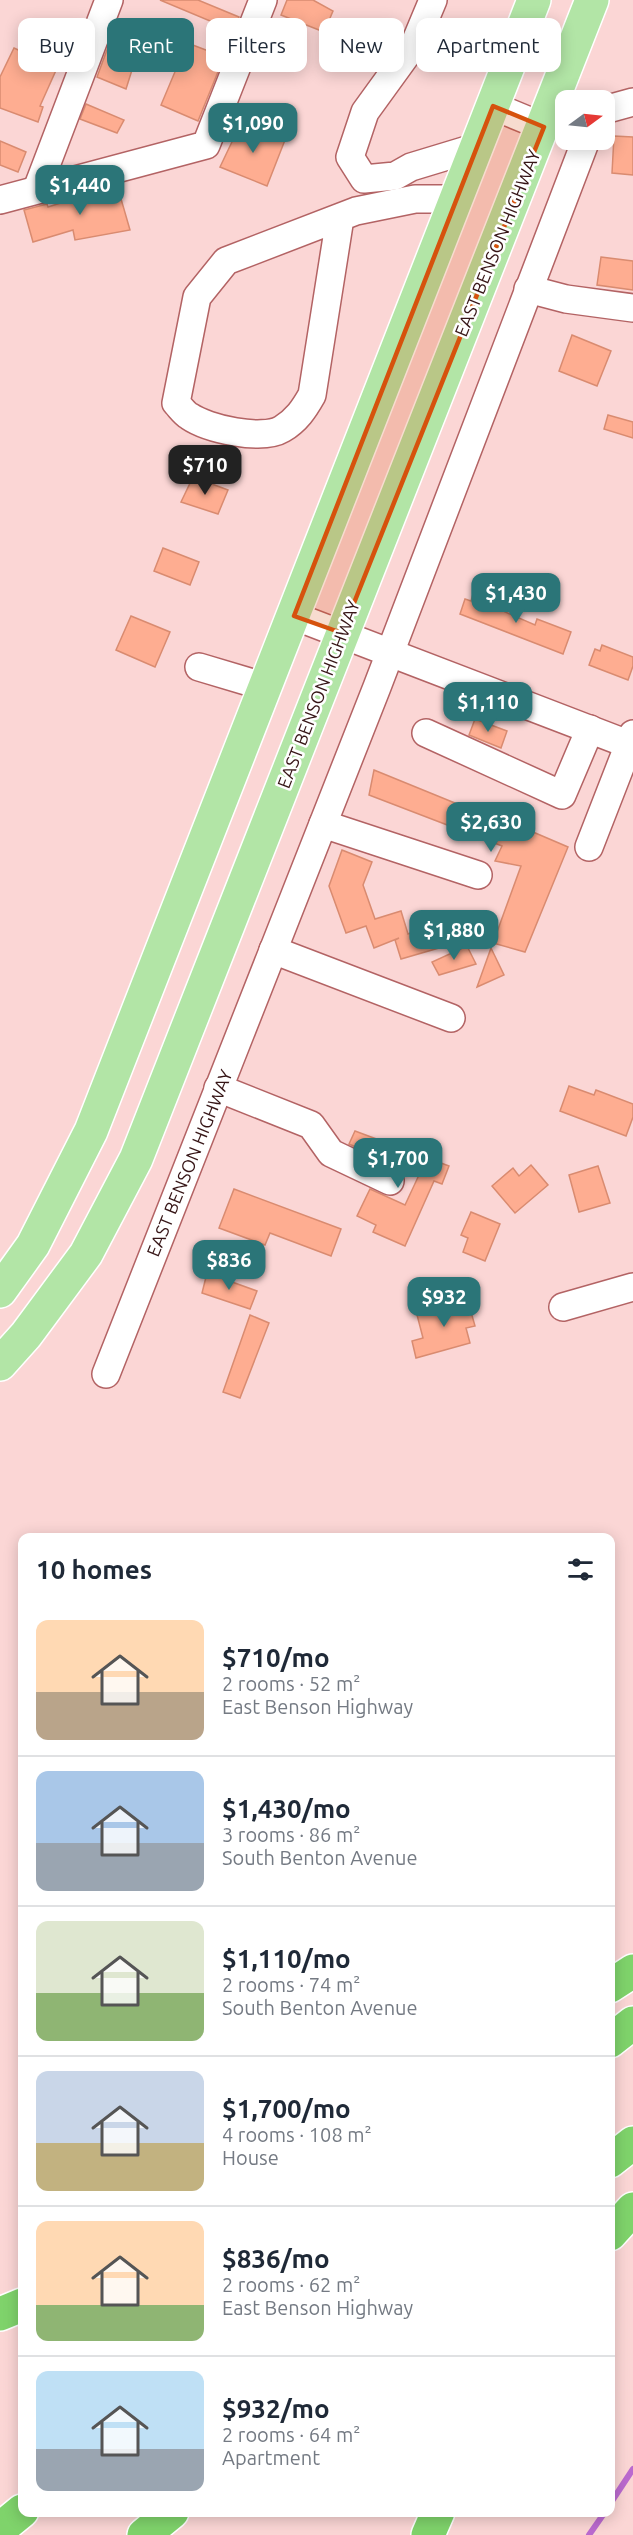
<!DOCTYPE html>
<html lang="en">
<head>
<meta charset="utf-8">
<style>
  :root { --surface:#fff; --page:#f6f6f7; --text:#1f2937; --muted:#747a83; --line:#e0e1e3; --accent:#2b7578 }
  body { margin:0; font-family:Ubuntu,sans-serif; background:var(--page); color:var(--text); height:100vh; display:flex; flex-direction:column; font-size:22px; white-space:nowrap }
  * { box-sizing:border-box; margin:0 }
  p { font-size:20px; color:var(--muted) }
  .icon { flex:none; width:33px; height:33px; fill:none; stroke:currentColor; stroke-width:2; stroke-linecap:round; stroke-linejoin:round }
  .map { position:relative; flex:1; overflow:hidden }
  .sheet { position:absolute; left:18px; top:1533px; width:597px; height:984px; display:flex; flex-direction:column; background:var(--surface); border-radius:12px; box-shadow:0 3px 15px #0003 }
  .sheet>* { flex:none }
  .top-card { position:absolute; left:18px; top:18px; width:597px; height:54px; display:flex; gap:12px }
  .needle { width:39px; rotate:75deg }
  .buttons { position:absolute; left:555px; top:90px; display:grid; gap:12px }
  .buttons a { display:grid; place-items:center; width:60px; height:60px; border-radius:12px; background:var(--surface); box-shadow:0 3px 15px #0003; font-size:30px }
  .price { position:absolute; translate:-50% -51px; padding:0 14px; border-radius:12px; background:var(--accent); color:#fff; font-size:20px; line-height:39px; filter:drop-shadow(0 2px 3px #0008) }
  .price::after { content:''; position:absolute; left:50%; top:36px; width:18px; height:14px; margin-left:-9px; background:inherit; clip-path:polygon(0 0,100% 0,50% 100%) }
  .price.selected { background:#222; color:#fff }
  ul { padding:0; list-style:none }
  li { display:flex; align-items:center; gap:18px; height:150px; padding:0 18px }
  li+li { border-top:2px solid var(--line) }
  li span { display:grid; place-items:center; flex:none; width:168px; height:120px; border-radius:12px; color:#555 }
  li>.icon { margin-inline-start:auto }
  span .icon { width:72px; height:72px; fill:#fffc; stroke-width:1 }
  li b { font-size:26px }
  h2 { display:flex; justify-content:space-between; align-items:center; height:72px; padding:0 18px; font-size:26px }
  .tag { padding:0 21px; border-radius:12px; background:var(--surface); box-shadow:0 3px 15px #0003; font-size:21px; line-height:54px }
  .tag.selected { background:var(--accent); color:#fff }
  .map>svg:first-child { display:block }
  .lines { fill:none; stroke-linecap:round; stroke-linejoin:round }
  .stream { stroke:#bb6acf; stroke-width:6 }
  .building { fill:#fead91; stroke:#d98b70; stroke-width:1.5 }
  .minor-casing { stroke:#b36364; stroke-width:30 }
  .major-casing { stroke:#fff; stroke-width:36 }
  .highway-casing { stroke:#fff; stroke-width:36 }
  .minor { stroke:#fff; stroke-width:27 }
  .major { stroke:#b2e5a6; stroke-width:33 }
  .highway { stroke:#7fd36b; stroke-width:33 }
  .marked { fill:#d6520d; fill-opacity:0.2; stroke:#d6520d; stroke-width:4.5; stroke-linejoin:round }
  .labels { text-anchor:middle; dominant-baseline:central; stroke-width:5; stroke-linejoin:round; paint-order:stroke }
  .street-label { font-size:18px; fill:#361516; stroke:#fff }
</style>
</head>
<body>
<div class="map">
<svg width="633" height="2535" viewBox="0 0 633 2535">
  <rect width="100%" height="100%" fill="#fbd6d5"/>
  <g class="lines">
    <g class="stream">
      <path d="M610,2504L633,2469"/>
      <path d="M589,2535L605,2512"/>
    </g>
  </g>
  <g class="building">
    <path d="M160,0H198L239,17L234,31Z"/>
    <path d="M287,0H313L333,11L324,32L281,15Z"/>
    <path d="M115,28L182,51L185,42L224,57L198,121L161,105L177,67L138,51L126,89L97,77Z"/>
    <path d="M14,48L57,68L40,106L43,107L38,122L0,108V77Z"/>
    <path d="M86,104L124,120L117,133L80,119Z"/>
    <path d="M241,123L285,140L267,186L220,167Z"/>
    <path d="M614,136L633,137V175L612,173Z"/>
    <path d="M0,141L26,152L18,172L0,165Z"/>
    <path d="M117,185L130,230L75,240L73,230L33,242L24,210L47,204L48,207Z"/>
    <path d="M601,257L633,261V290L597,285Z"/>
    <path d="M572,335L611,351L597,386L559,371Z"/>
    <path d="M608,415L633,422V438L604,429Z"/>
    <path d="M193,477L228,490L218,514L181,502Z"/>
    <path d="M163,548L199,562L190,585L154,571Z"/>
    <path d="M473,594L507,608L505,612L535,625L537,619L571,632L563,654L460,614L465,599L471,601Z"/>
    <path d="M131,616L170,632L155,667L116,650Z"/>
    <path d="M602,645L633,657V666L628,680L589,665L595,649L600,651Z"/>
    <path d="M475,719L507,731L501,748L469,735Z"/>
    <path d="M374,770L499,821L519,826L568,847L525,952L493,943L521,866L495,861L502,846L369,795Z"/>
    <path d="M342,850L372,862L363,885L375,919L401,911L408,934L428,926L439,948L401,959L395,940L399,938L374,948L366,926L346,933L329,886Z"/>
    <path d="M467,946L476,964L439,975L432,962Z"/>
    <path d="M491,948L504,975L477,987Z"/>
    <path d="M569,1086L594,1095L596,1090L633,1104V1117L626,1136L560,1111Z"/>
    <path d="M355,1131L449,1166L442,1184L434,1181L405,1246L373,1232L376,1225L357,1216L370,1189L405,1205L419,1175L349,1144Z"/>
    <path d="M531,1165L548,1185L515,1213L492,1186L513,1168L519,1176Z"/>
    <path d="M598,1166L610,1203L579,1212L569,1175Z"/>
    <path d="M234,1189L341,1229L331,1256L270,1233L265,1245L219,1228Z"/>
    <path d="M471,1212L500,1224L485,1261L463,1252L468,1238L461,1235Z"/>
    <path d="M207,1273L257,1291L250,1309L202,1293Z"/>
    <path d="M467,1298L475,1326L466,1328L470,1343L416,1358L412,1341L423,1338L416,1311Z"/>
    <path d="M250,1315L269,1323L240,1398L223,1392Z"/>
  </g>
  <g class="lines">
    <defs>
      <g id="minor">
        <path d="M433,0L415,43L365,112L350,157L364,179L395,176L411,167L477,147"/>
        <path d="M493,106L544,127L566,121"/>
        <path d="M604,110L633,102"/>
        <path d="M37,189L109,0"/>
        <path d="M0,200L206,145L263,0"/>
        <path d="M340,218L312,395C304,409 297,420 282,429C262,441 208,429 189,416C184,413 180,407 176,403L197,297L226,261L356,211L415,199H455"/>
        <path d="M528,289L566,299L633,308"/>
        <path d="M294,616L633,746"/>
        <path d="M199,667L266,687"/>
        <path d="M426,733L562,795L590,729"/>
        <path d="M323,824L478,875"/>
        <path d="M589,847L633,734"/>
        <path d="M273,950L451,1018"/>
        <path d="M218,1088L311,1125L331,1153L390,1181"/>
        <path d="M563,1307L633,1287"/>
        <path d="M106,1374L377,687L586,140"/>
      </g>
      <g id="major">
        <path d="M0,1291L33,1245L91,1131L534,0"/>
        <path d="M0,1364L26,1335L86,1254L136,1159L592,0"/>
      </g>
      <g id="highway">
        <path d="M610,1986L633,1971"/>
        <path d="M610,2041L633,2023"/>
        <path d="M610,2161L633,2143"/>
        <path d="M610,2234L633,2209"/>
        <path d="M0,2314L22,2305"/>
        <path d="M0,2529L22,2511"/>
        <path d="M144,2535L172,2512"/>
        <path d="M428,2535L438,2512"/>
      </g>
    </defs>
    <use href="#minor" class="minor-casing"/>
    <use href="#major" class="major-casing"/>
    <use href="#highway" class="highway-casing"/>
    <use href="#minor" class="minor"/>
    <use href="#major" class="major"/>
    <use href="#highway" class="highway"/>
  </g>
  <path class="marked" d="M493,106L544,127L342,633L294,616Z"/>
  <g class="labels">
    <g class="street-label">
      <text transform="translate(497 243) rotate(-68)">EAST BENSON HIGHWAY</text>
      <text transform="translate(318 694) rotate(-69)">EAST BENSON HIGHWAY</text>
      <text transform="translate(189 1163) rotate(-68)">EAST BENSON HIGHWAY</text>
    </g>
  </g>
</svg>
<div class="buttons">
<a><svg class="needle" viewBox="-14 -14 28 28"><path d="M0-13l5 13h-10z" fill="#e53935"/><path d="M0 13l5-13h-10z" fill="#747a83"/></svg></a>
</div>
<b class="price" style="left:253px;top:154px">$1,090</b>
<b class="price" style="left:80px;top:216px">$1,440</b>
<b class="price selected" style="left:205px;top:496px">$710</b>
<b class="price" style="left:516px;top:624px">$1,430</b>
<b class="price" style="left:488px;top:733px">$1,110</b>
<b class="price" style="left:491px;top:853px">$2,630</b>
<b class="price" style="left:454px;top:961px">$1,880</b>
<b class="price" style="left:398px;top:1189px">$1,700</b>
<b class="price" style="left:229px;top:1291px">$836</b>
<b class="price" style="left:444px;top:1328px">$932</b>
<div class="top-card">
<a class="tag">Buy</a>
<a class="tag selected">Rent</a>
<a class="tag">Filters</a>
<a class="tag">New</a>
<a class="tag">Apartment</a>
</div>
<section class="sheet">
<h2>10 homes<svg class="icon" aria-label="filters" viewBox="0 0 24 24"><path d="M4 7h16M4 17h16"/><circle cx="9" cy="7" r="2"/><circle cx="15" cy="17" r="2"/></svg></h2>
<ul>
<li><span style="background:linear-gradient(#ffd9b3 60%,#b9a48a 0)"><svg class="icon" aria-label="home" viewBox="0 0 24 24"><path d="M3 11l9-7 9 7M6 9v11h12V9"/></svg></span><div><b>$710/mo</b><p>2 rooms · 52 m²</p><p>East Benson Highway</p></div></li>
<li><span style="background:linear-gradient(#a9c7e8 60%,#9aa5b1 0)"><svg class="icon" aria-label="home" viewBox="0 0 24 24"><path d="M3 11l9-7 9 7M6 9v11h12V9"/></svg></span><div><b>$1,430/mo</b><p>3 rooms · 86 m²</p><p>South Benton Avenue</p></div></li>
<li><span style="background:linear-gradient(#dfe7d0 60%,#8fb573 0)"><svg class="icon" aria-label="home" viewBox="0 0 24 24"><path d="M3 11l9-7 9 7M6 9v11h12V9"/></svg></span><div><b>$1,110/mo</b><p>2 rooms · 74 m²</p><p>South Benton Avenue</p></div></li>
<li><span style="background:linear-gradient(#c9d6e8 60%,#c2b280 0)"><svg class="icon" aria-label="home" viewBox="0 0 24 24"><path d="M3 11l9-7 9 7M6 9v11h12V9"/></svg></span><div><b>$1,700/mo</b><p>4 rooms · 108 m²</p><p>House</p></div></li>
<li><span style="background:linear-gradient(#ffd9b3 70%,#8fb573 0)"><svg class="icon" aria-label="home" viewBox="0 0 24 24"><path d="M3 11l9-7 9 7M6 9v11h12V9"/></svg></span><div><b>$836/mo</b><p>2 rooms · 62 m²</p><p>East Benson Highway</p></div></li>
<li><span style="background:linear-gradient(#bfe0f5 65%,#9aa5b1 0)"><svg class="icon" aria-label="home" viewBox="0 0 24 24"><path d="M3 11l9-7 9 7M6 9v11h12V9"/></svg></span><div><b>$932/mo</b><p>2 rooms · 64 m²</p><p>Apartment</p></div></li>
</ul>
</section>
</div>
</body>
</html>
